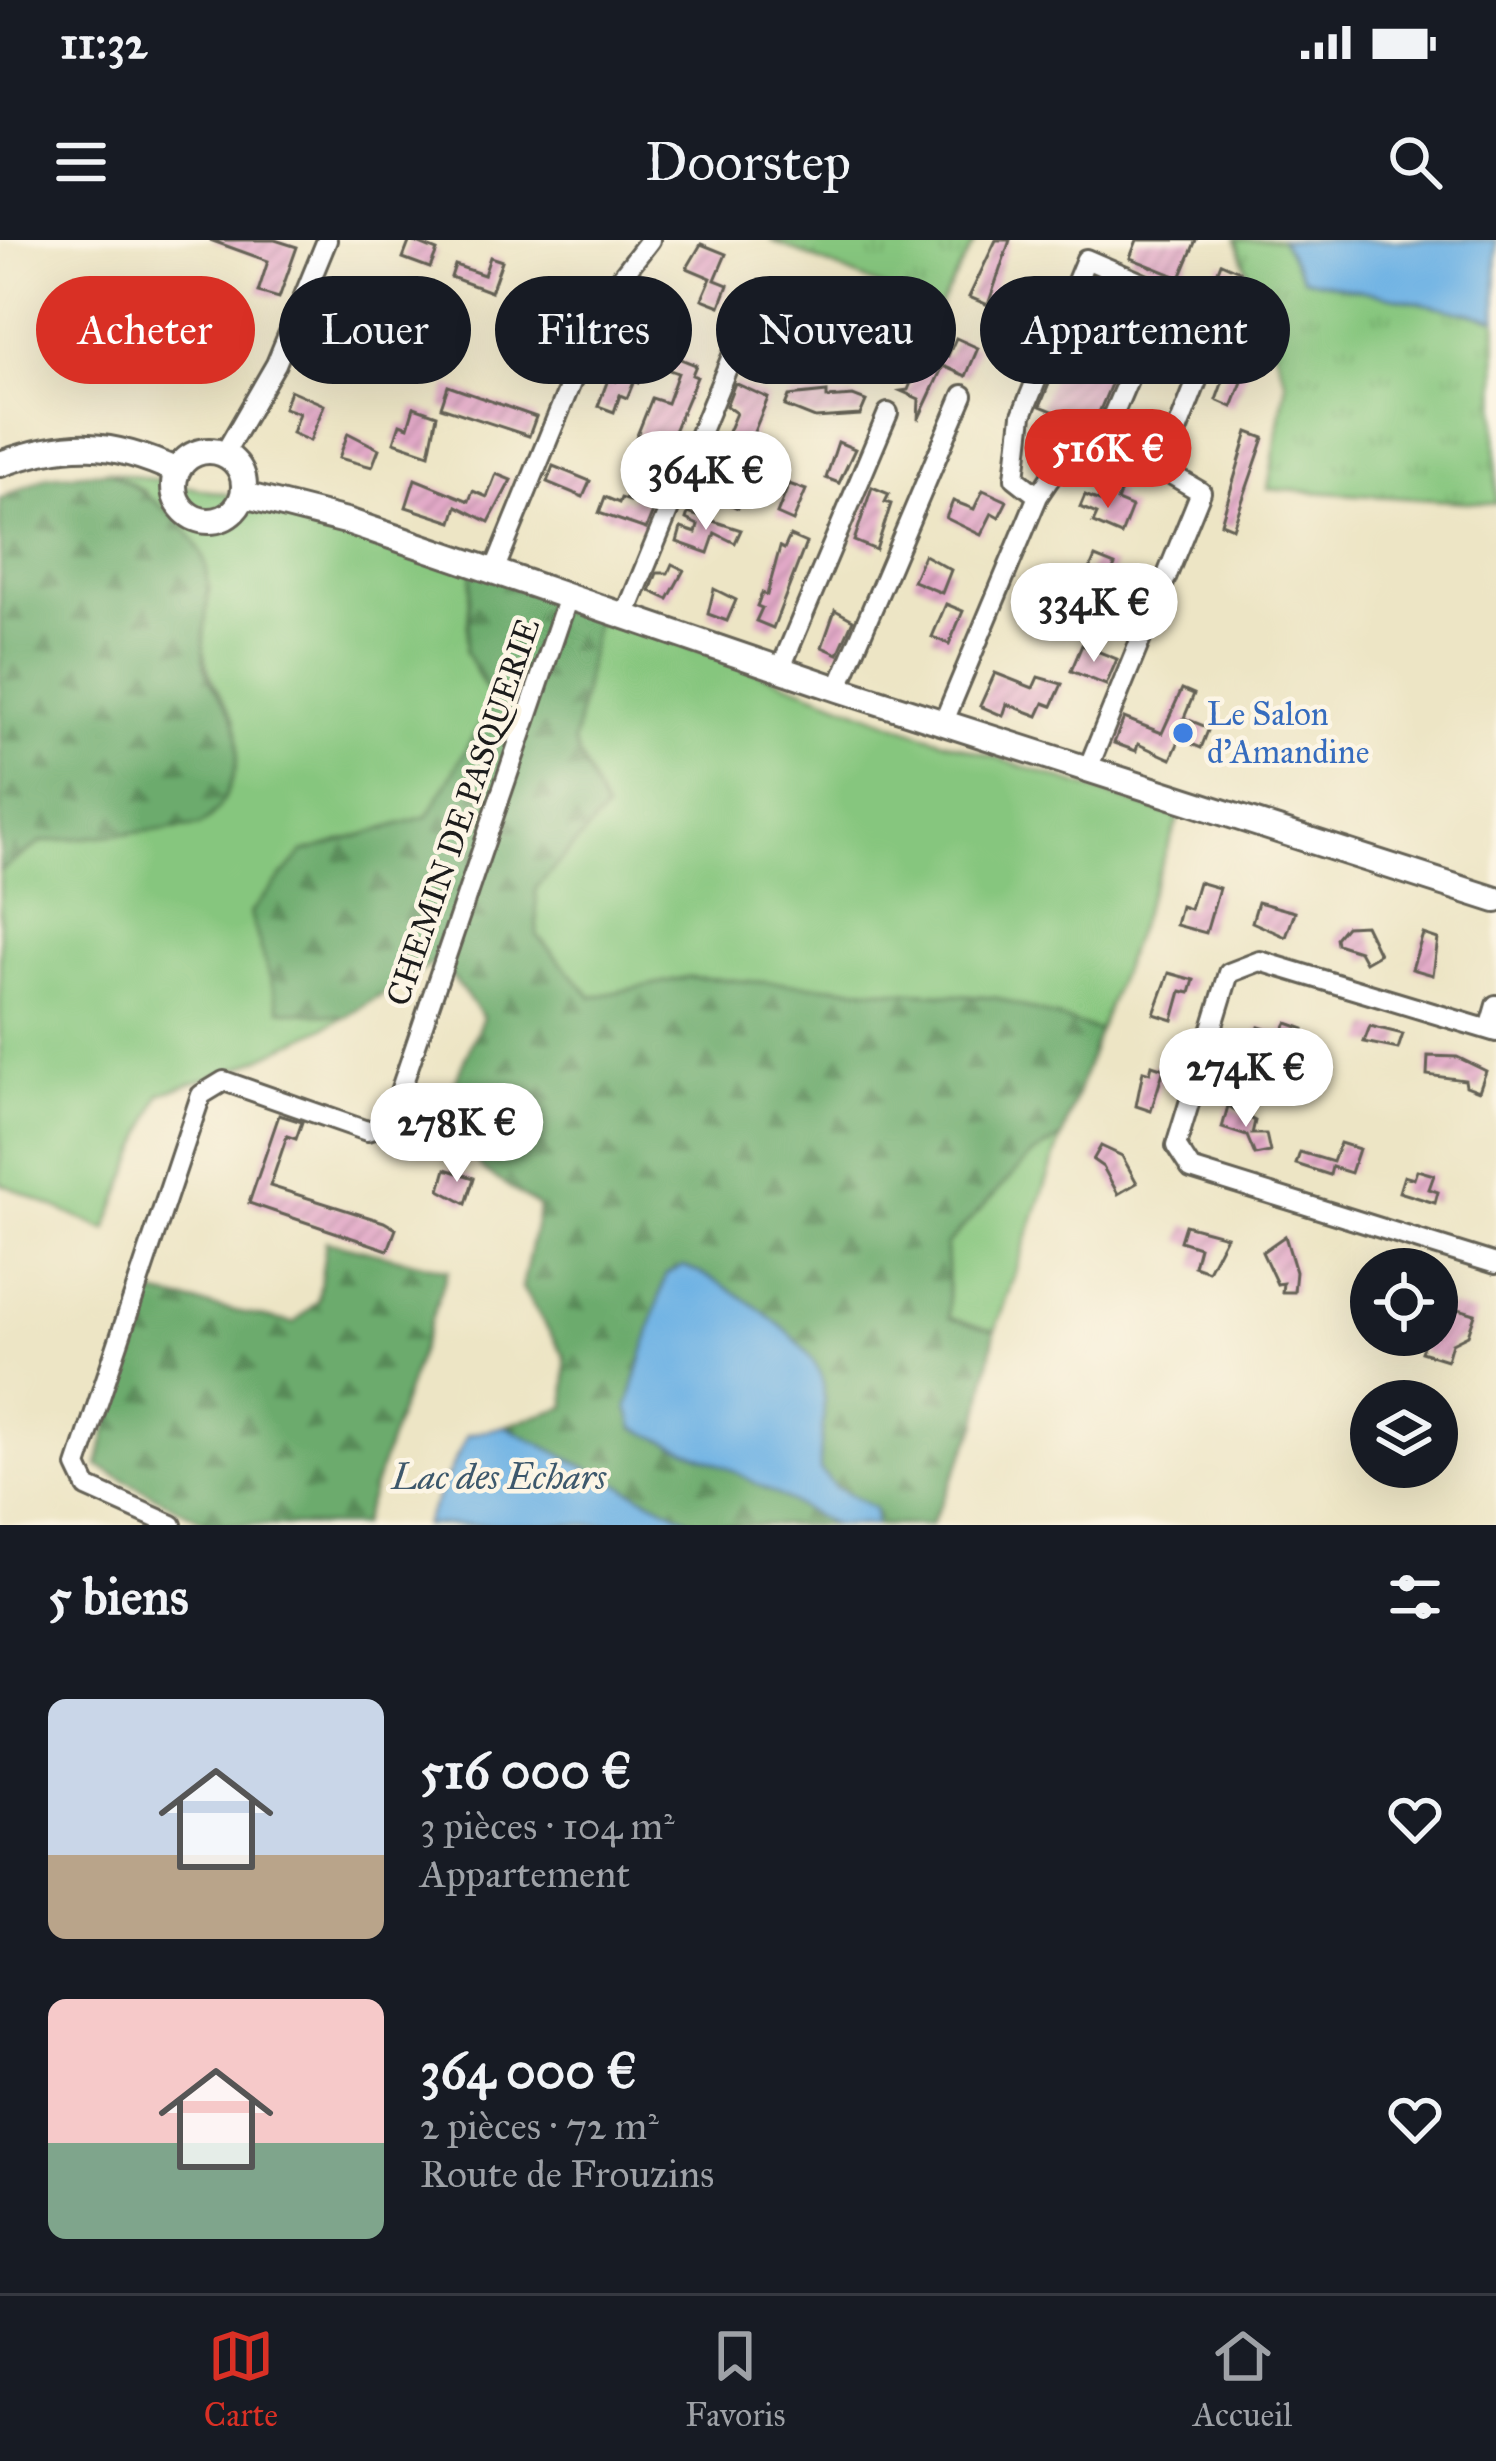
<!DOCTYPE html>
<html lang="fr">
<head>
<meta charset="utf-8">
<style>
  :root { --surface:#171b24; --page:#242831; --text:#f1f3f6; --muted:#9ea1a6; --line:#363941; --accent:#d93025 }
  body { margin:0; font-family:"IM FELL Great Primer",serif; background:var(--page); color:var(--text); height:100vh; display:flex; flex-direction:column; font-size:45px; white-space:nowrap }
  * { box-sizing:border-box; margin:0 }
  p { font-size:39px; color:var(--muted) }
  .icon { flex:none; width:66px; height:66px; fill:none; stroke:currentColor; stroke-width:2; stroke-linecap:round; stroke-linejoin:round }
  .map { position:relative; height:1285px; overflow:hidden }
  .drawer { display:flex; flex-direction:column; background:var(--surface); flex:1 }
  .drawer>* { flex:none }
  .banner { position:absolute; left:36px; top:36px; width:1425px; height:108px; display:flex; gap:24px }
  .fabs { position:absolute; left:1350px; top:1008px; display:grid; gap:24px }
  .fabs a { display:grid; place-items:center; width:108px; height:108px; border-radius:50%; background:var(--surface); box-shadow:0 12px 48px #0002; font-size:60px }
  .price { position:absolute; translate:-50% -102px; padding:0 27px; border-radius:42px; background:#fff; color:#222; font-size:39px; line-height:78px; filter:drop-shadow(0 3px 6px #0008) }
  .price::after { content:''; position:absolute; left:50%; top:72px; width:36px; height:27px; margin-left:-18px; background:inherit; clip-path:polygon(0 0,100% 0,50% 100%) }
  .price.active { background:var(--accent); color:#fff }
  ul { padding:0; list-style:none }
  li { display:flex; align-items:center; gap:36px; height:300px; padding:0 48px }
  li span { display:grid; place-items:center; flex:none; width:336px; height:240px; border-radius:18px; color:#555 }
  li>.icon { margin-inline-start:auto }
  span .icon { width:144px; height:144px; fill:#fffc; stroke-width:1 }
  li b { font-size:51px }
  h2 { display:flex; justify-content:space-between; align-items:center; height:144px; padding:0 48px; font-size:51px }
  .tag { padding:0 42px; border-radius:54px; background:var(--surface); box-shadow:0 12px 48px #0002; font-size:42px; line-height:108px }
  .tag.active { background:var(--accent); color:#fff }
  .status { display:flex; justify-content:space-between; align-items:center; height:84px; padding:0 60px; background:var(--surface); direction:ltr }
  .status svg { height:33px; fill:currentColor }
  header { display:flex; justify-content:space-between; align-items:center; height:156px; padding:0 48px; background:var(--surface); font-size:54px; font-weight:600 }
  .tabs { display:flex; justify-content:space-around; align-items:center; height:168px; border-top:3px solid var(--line); background:var(--surface); font-size:33px; color:var(--muted) }
  .tabs a { display:grid; justify-items:center; gap:6px }
  .tabs .active { color:var(--accent) }
  .map>svg:first-child { display:block }
  .grass { fill:#86c67e; stroke:#51714d; stroke-width:3 }
  .forest { fill:url(#forest-firs); stroke:#446444; stroke-width:3 }
  .park { fill:url(#park-tufts); stroke:#51714d; stroke-width:3 }
  .water { fill:#6eb2e4; stroke:#456780; stroke-width:3 }
  .building { fill:url(#building-hatch) }
  .lines { fill:none; stroke-linecap:round; stroke-linejoin:round }
  .minor-casing { stroke:#656257; stroke-width:24 }
  .major-casing { stroke:#656257; stroke-width:30 }
  .minor { stroke:#fff; stroke-width:18 }
  .major { stroke:#fff; stroke-width:24 }
  .shop-dot { fill:#3f7fe0; stroke:#fcf5e5; stroke-width:4.5 }
  .labels { text-anchor:middle; dominant-baseline:central; stroke-width:9; stroke-linejoin:round; paint-order:stroke }
  .shop-label { font-size:33px; fill:#366cbe; stroke:#fcf5e5; text-anchor:start }
  .street-label { font-size:33px; fill:#1c1c1c; stroke:#fcf5e5 }
  .water-label { font-size:36px; font-style:italic; fill:#3d586c; stroke:#fcf5e5 }
</style>
</head>
<body>
<div class="status"><b>11:32</b><svg viewBox="0 0 49 12"><path d="M0 12V9h3v3zM5 12V6h3v6zM10 12V3h3v9zM15 12V0h3v12zM26 1h20v11H26zM47 4h2v5h-2z"/></svg></div>
<header><svg class="icon" aria-label="menu" viewBox="0 0 24 24"><path d="M4 6h16M4 12h16M4 18h16"/></svg>Doorstep<svg class="icon" aria-label="search" viewBox="0 0 24 24"><circle cx="10" cy="10" r="6"/><path d="M15 15l6 6"/></svg></header>
<div class="map">
<svg width="1496" height="1285" viewBox="0 0 1496 1285">
  <defs>
    <pattern id="forest-firs" width="22" height="20" patternUnits="userSpaceOnUse" patternTransform="scale(3)"><rect width="22" height="20" fill="#6cab6d"/><path d="M5 1l3.5 6h-7zM16 11l3.5 6h-7z" fill="#588a59"/></pattern>
    <pattern id="park-tufts" width="24" height="20" patternUnits="userSpaceOnUse" patternTransform="scale(3)"><rect width="24" height="20" fill="#86c67e"/><path d="M3 7l-1-3M5 7V3M7 7l1-3M15 17l-1-3M17 17v-4M19 17l1-3" fill="none" stroke="#73aa6c"/></pattern>
    <pattern id="building-hatch" width="6" height="6" patternUnits="userSpaceOnUse" patternTransform="scale(3)"><rect width="6" height="6" fill="#e2a9c7"/><path d="M-1 1l2-2M0 6l6-6M5 7l2-2" fill="none" stroke="#c191aa"/></pattern>
  </defs>
  <rect width="100%" height="100%" fill="#fcf5e5"/>
  <filter id="ink" filterUnits="userSpaceOnUse"><feTurbulence type="fractalNoise" baseFrequency=".00833" numOctaves="2"/><feDisplacementMap in="SourceGraphic" scale="24" xChannelSelector="R" yChannelSelector="G"/><feConvolveMatrix kernelMatrix="1 2 1 2 8 2 1 2 1" color-interpolation-filters="sRGB"/></filter>
  <filter id="wash" filterUnits="userSpaceOnUse"><feTurbulence type="fractalNoise" baseFrequency=".004" numOctaves="4" result="noise"/><feDisplacementMap in="SourceGraphic" scale="48" xChannelSelector="R" yChannelSelector="G"/><feGaussianBlur stdDeviation="2.7" result="paint"/><feColorMatrix in="noise" values="0 0 0 0 0 0 0 0 0 0 0 0 0 0 0 0 0 1.4 0 .05"/><feComposite in="paint" operator="in"/></filter>
  <g filter="url(#wash)">
    <rect width="100%" height="100%" fill="#ede5c5"/>
    <g class="grass">
      <path d="M109,231L225,254L472,331L466,412L493,462L428,576L303,612L280,770L346,777L244,826L160,854L106,990L0,943V631L42,602L200,585L235,481C202,425 197,415 210,349L144,251Z"/>
      <path d="M598,371L910,490L1179,577L1099,791L997,758L688,737L592,758L537,695L536,648L605,571L574,503Z"/>
      <path d="M1062,897L995,1091L949,1078L946,1005L1031,916Z"/>
    </g>
    <g class="forest">
      <path d="M109,231C140,249 182,277 200,310C218,345 200,384 204,421C206,442 225,459 233,478C247,512 230,568 199,586L42,602L0,631V259L48,236Z"/>
      <path d="M472,331L598,371L574,503L605,571L536,648L537,696L592,757L688,737L997,758L1099,791L1062,897L1031,916L946,1005L949,1078L995,1091L978,1183L931,1285H699L504,1186L566,1167L565,1117L522,1048L539,967L483,930L442,871L483,777L439,720L346,777L280,770L250,673L303,612L428,576L493,462L466,412Z"/>
      <path d="M326,1001L448,1030L361,1285H209L98,1226L126,1106L153,1054L294,1083L318,1061Z"/>
    </g>
    <g class="park">
      <path d="M770,0H976L937,70Z"/>
      <path d="M1236,0H1281L1303,38L1496,79V264L1268,249L1286,142Z"/>
    </g>
    <g class="water">
      <path d="M1281,0H1496V79L1303,38Z"/>
      <path d="M683,1026C725,1041 815,1099 823,1144C827,1171 819,1202 820,1230L835,1247L875,1269V1285H833L728,1228L634,1188L628,1167L666,1034Z"/>
      <path d="M504,1186L699,1285H424L467,1195Z"/>
    </g>
    <g id="blocks">
      <g class="building">
        <path d="M210,0H275L297,7L279,58L258,52L268,21Z"/>
        <path d="M410,0L437,11L430,28L403,18Z"/>
        <path d="M996,0H1010L988,65L969,57Z"/>
        <path d="M1137,0H1196L1180,38L1130,18Z"/>
        <path d="M701,4L726,14L715,40L728,45L720,66L702,59L711,38L687,28Z"/>
        <path d="M490,17L502,21L491,52L451,37L455,25L484,35Z"/>
        <path d="M1221,23L1239,31L1224,60L1204,68L1183,60L1191,40L1203,45L1214,41Z"/>
        <path d="M1093,37L1147,60L1094,184H1085L1040,166Z"/>
        <path d="M768,44L782,56L792,91L777,95L770,84L757,56Z"/>
        <path d="M878,59L895,67L881,96L844,73L850,61L872,71Z"/>
        <path d="M351,79L380,90L363,126L364,138L333,127Z"/>
        <path d="M1241,92L1259,99L1232,167L1216,160Z"/>
        <path d="M790,98L805,104L793,139L776,132Z"/>
        <path d="M956,98L978,108L966,136L943,126L918,180L919,159L901,151L908,150L926,106L948,116Z"/>
        <path d="M638,102L696,125L692,135L697,137L666,210L636,198L652,158L667,163L678,133L646,122L638,143L634,141L627,158L620,155L614,172L598,166L609,137L616,141L619,131L626,134Z"/>
        <path d="M869,106L879,125L852,137L833,131L838,114L849,117Z"/>
        <path d="M735,143L768,158L749,204L763,210L748,245L737,220L719,213L736,173L726,166Z"/>
        <path d="M448,146L536,177L529,196L441,167Z"/>
        <path d="M290,150L324,165L310,201L292,193L299,173L284,168Z"/>
        <path d="M827,152V158L853,156L866,161L860,175L815,178L785,166L789,156Z"/>
        <path d="M414,167L437,175L429,214L394,202L400,184L408,187Z"/>
        <path d="M1248,192L1264,198L1233,288L1221,283Z"/>
        <path d="M348,193L379,209L372,227L339,218Z"/>
        <path d="M838,202L855,209L839,243L826,238Z"/>
        <path d="M553,226L590,241L583,257L547,242Z"/>
        <path d="M703,231L746,248L738,268L696,249Z"/>
        <path d="M496,234L511,240L489,282L457,266L452,282L406,267L415,239L469,261L473,251L487,257Z"/>
        <path d="M789,244L806,250L793,281L777,274Z"/>
        <path d="M872,247L889,254L885,262L891,264L876,310L854,301Z"/>
        <path d="M1108,248L1120,253L1117,261L1132,267L1121,295L1093,283L1097,274L1080,267L1085,255L1102,262Z"/>
        <path d="M983,250L1007,261L999,277L992,273L981,295L946,278L953,261L974,269Z"/>
        <path d="M633,255L654,269L646,289L599,273L605,257L619,263L621,258L630,261Z"/>
        <path d="M688,273L741,290L735,303L715,293L708,313L677,302L681,288L696,293L698,285L686,279Z"/>
        <path d="M790,296L806,303L773,388L756,381L762,368L757,366L762,353L767,355L780,307L784,309Z"/>
        <path d="M924,315L951,330L942,353L913,341Z"/>
        <path d="M1095,317L1115,325L1102,356L1082,348Z"/>
        <path d="M672,324L684,330L668,359L650,351L657,333H668Z"/>
        <path d="M714,349L736,360L727,381L708,374Z"/>
        <path d="M946,364L963,371L949,404L932,397Z"/>
        <path d="M835,370L853,380L838,414L822,407Z"/>
        <path d="M1082,405L1117,419L1106,445L1071,431Z"/>
        <path d="M995,433L1033,448L1038,437L1062,444L1052,466L1044,463L1038,476L1007,464L1003,476L980,466Z"/>
        <path d="M1182,449L1194,454L1184,478L1209,488L1201,508L1180,499L1171,519L1138,504L1136,511L1114,503L1124,478L1162,493Z"/>
        <path d="M1198,642L1219,648L1206,693L1176,685L1181,666L1190,669Z"/>
        <path d="M1258,662L1295,672L1286,697L1252,682Z"/>
        <path d="M1365,685L1379,714L1365,722L1359,711L1337,704L1336,698L1346,686Z"/>
        <path d="M1423,694L1438,699L1433,735L1412,729Z"/>
        <path d="M1169,733L1194,740L1190,753L1181,751L1173,780L1154,774Z"/>
        <path d="M1287,783L1304,789L1296,818L1254,805L1259,787L1281,794Z"/>
        <path d="M1370,786L1403,794L1398,809L1364,802Z"/>
        <path d="M1428,816L1457,817L1486,831L1479,851L1466,846L1465,840L1427,835Z"/>
        <path d="M1152,825L1164,829L1151,871L1136,866L1143,831L1150,833Z"/>
        <path d="M1228,866L1255,881L1252,894H1266L1270,912L1255,915L1247,896L1222,888Z"/>
        <path d="M279,875L302,882L296,899L287,896L270,946L384,982L396,989L388,1010L249,963Z"/>
        <path d="M1340,903L1359,909L1351,933L1332,927L1330,935L1296,924L1300,912L1333,922Z"/>
        <path d="M1101,906L1122,916L1137,943L1118,954L1103,927L1093,920Z"/>
        <path d="M446,929L474,938L466,964L440,950Z"/>
        <path d="M1417,930L1434,935L1429,949L1438,952L1435,963L1399,952L1404,936L1414,939Z"/>
        <path d="M1185,985L1226,996L1208,1031L1194,1026L1199,1007L1180,1001Z"/>
        <path d="M1285,996L1296,1032L1294,1052H1282L1283,1043L1277,1044L1262,1012Z"/>
        <path d="M1449,1066L1475,1074L1468,1095L1452,1103L1447,1120L1421,1112L1427,1095H1437V1083L1445,1079Z"/>
      </g>
    </g>
  </g>
  <g filter="url(#ink)">
    <use href="#blocks" fill-opacity="0" stroke="#656257" stroke-width="3"/>
    <g class="lines">
      <defs>
        <g id="minor">
          <path d="M224,214L276,124L327,0"/>
          <path d="M494,331L606,57L650,0"/>
          <path d="M625,376L741,94"/>
          <path d="M780,430L888,173"/>
          <path d="M838,449L963,155"/>
          <path d="M944,481L1038,256L1077,198H1103L1165,53L1086,19L1022,175L1015,238L1038,256"/>
          <path d="M1089,526L1201,252L1162,229L1219,85"/>
          <path d="M1489,789L1496,765"/>
          <path d="M1496,792L1260,721L1229,733L1176,906L1191,929L1496,1024"/>
          <path d="M172,1285L87,1247L77,1226L201,855L224,841L367,891L389,884L568,357"/>
        </g>
        <g id="major">
          <circle cx="209" cy="246" r="35"/>
          <path d="M0,224C69,200 110,200 177,231"/>
          <path d="M244,255L350,282L838,449L1496,660"/>
        </g>
      </defs>
      <use href="#minor" class="minor-casing"/>
      <use href="#major" class="major-casing"/>
      <use href="#minor" class="minor"/>
      <use href="#major" class="major"/>
    </g>
  </g>
  <circle class="shop-dot" cx="1183" cy="493" r="12"/>
  <g class="labels">
    <g class="shop-label">
      <text x="1207" y="474">Le Salon<tspan x="1207" dy="38">d'Amandine</tspan></text>
    </g>
    <g class="street-label">
      <text transform="translate(463 572) rotate(-71)">CHEMIN DE PASQUERIE</text>
    </g>
    <g class="water-label">
      <text x="499" y="1237">Lac des Echars</text>
    </g>
  </g>
</svg>
<div class="fabs">
<a><svg class="icon" aria-label="locate" viewBox="0 0 24 24"><circle cx="12" cy="12" r="6"/><path d="M12 2v4M12 18v4M2 12h4M18 12h4"/></svg></a>
<a><svg class="icon" aria-label="layers" viewBox="0 0 24 24"><path d="M12 4l9 5-9 5-9-5zM3 14l9 5 9-5"/></svg></a>
</div>
<b class="price active" style="left:1108px;top:271px">516K €</b>
<b class="price" style="left:706px;top:293px">364K €</b>
<b class="price" style="left:1094px;top:425px">334K €</b>
<b class="price" style="left:1246px;top:890px">274K €</b>
<b class="price" style="left:457px;top:945px">278K €</b>
<div class="banner">
<a class="tag active">Acheter</a>
<a class="tag">Louer</a>
<a class="tag">Filtres</a>
<a class="tag">Nouveau</a>
<a class="tag">Appartement</a>
</div>
</div>
<section class="drawer">
<h2>5 biens<svg class="icon" aria-label="filters" viewBox="0 0 24 24"><path d="M4 7h16M4 17h16"/><circle cx="9" cy="7" r="2"/><circle cx="15" cy="17" r="2"/></svg></h2>
<ul>
<li><span style="background:linear-gradient(#c9d6e8 65%,#b9a48a 0)"><svg class="icon" aria-label="home" viewBox="0 0 24 24"><path d="M3 11l9-7 9 7M6 9v11h12V9"/></svg></span><div><b>516 000 €</b><p>3 pièces · 104 m²</p><p>Appartement</p></div><svg class="icon" aria-label="heart" viewBox="0 0 24 24"><path d="M12 20l-8-8c-3-5 5-10 8-4 3-6 11-1 8 4z"/></svg></li>
<li><span style="background:linear-gradient(#f6c9c9 60%,#7fa58c 0)"><svg class="icon" aria-label="home" viewBox="0 0 24 24"><path d="M3 11l9-7 9 7M6 9v11h12V9"/></svg></span><div><b>364 000 €</b><p>2 pièces · 72 m²</p><p>Route de Frouzins</p></div><svg class="icon" aria-label="heart" viewBox="0 0 24 24"><path d="M12 20l-8-8c-3-5 5-10 8-4 3-6 11-1 8 4z"/></svg></li>
</ul>
</section>
<nav class="tabs">
<a class="active"><svg class="icon" aria-label="map" viewBox="0 0 24 24"><path d="M3 6l6-2 6 2 6-2v14l-6 2-6-2-6 2zM9 4v14M15 6v14"/></svg>Carte</a>
<a><svg class="icon" aria-label="saved" viewBox="0 0 24 24"><path d="M7 4h10v16l-5-4-5 4z"/></svg>Favoris</a>
<a><svg class="icon" aria-label="home" viewBox="0 0 24 24"><path d="M3 11l9-7 9 7M6 9v11h12V9"/></svg>Accueil</a>
</nav>
</body>
</html>
